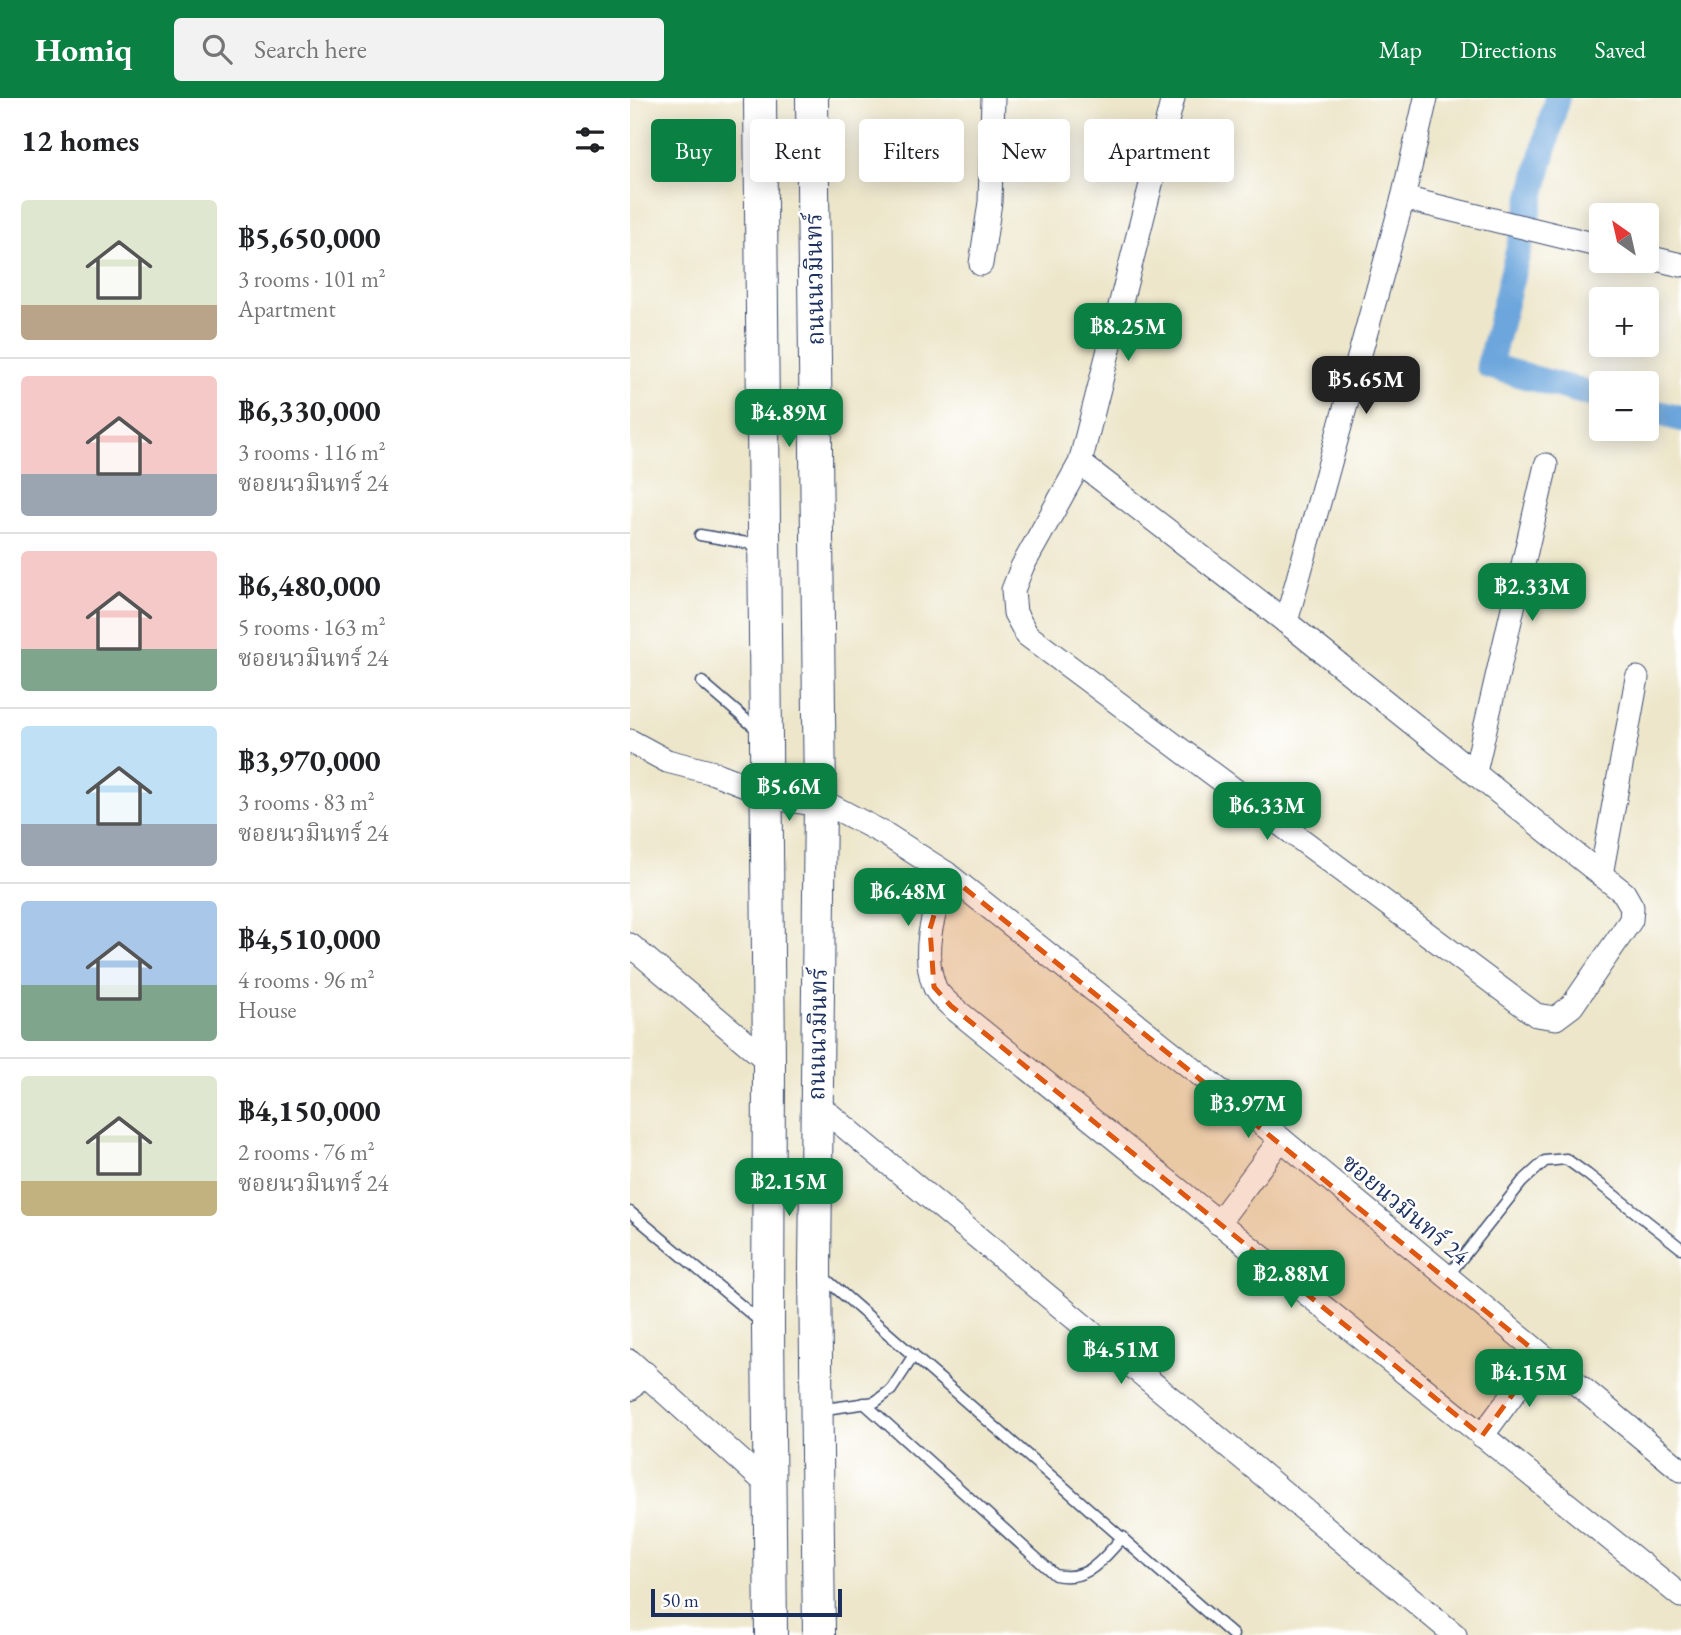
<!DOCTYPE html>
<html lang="en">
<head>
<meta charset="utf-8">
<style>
  :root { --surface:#fff; --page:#f2f2f2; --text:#202124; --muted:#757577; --line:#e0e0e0; --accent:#0b8043 }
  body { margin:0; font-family:"EB Garamond","Noto Serif Thai",serif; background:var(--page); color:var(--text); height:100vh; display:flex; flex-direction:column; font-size:26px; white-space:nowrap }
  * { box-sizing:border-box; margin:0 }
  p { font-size:23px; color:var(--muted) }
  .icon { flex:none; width:38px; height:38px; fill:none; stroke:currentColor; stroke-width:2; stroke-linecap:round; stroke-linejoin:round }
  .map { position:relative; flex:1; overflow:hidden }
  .details { display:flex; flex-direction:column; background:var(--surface); width:630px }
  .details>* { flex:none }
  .guide { position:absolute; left:21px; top:21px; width:665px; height:63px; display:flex; gap:14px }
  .needle { width:46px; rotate:326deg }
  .controls { position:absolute; left:959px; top:105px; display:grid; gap:14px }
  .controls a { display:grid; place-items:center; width:70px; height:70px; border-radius:7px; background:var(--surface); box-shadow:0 4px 18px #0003; font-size:35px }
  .scale { position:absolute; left:21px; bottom:18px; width:191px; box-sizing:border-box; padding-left:7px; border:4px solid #1b2f5e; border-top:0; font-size:19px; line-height:24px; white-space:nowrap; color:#1b2f5e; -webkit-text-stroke:5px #fff; paint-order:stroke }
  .price { position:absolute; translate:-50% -60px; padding:0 16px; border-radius:14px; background:var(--accent); color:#fff; font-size:23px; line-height:46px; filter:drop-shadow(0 2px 4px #0008) }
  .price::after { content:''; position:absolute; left:50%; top:42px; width:21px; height:16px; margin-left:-10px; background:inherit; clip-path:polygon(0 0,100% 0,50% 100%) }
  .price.on { background:#222; color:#fff }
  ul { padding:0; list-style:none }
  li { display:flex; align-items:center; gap:21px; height:175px; padding:0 21px }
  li+li { border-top:2px solid var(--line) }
  li span { display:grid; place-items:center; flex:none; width:196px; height:140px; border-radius:7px; color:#555 }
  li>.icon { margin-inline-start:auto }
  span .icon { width:84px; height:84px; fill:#fffc; stroke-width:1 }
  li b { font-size:30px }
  h2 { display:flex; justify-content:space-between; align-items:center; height:84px; padding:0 21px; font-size:30px }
  .pill { padding:0 24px; border-radius:7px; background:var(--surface); box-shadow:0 4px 18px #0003; font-size:24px; line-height:63px }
  .pill.on { background:var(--accent); color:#fff }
  header { display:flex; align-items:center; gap:42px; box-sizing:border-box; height:98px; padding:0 35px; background:var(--accent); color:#fff }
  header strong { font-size:33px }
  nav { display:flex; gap:38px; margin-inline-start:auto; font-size:24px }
  .search { width:490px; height:63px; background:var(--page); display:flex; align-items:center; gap:18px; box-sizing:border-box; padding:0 24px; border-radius:7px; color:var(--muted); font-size:26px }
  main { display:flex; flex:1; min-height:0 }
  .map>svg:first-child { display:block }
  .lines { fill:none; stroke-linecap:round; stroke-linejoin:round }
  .canal { stroke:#6ca6dc; stroke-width:26 }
  .lane-casing { stroke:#3a4a6e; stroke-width:13 }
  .street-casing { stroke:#3a4a6e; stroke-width:25 }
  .secondary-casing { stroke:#3a4a6e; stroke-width:34 }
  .lane { stroke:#fff; stroke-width:10 }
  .street { stroke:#fff; stroke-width:23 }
  .secondary { stroke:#fff; stroke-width:32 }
  .marked { fill:#de5710; fill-opacity:0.2; stroke:#de5710; stroke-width:5; stroke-dasharray:14 9; stroke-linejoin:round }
  .labels { text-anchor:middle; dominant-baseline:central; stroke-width:5; stroke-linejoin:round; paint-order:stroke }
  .street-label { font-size:24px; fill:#1b2f5e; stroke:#fff }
</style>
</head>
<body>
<header>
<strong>Homiq</strong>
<div class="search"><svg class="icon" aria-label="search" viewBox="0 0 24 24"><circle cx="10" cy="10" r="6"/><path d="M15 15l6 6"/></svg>Search here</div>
<nav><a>Map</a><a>Directions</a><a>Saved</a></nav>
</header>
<main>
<section class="details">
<h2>12 homes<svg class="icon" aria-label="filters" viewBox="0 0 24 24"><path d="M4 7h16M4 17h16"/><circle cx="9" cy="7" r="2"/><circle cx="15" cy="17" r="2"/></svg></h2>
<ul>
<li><span style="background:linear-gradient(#dfe7d0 75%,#b9a48a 0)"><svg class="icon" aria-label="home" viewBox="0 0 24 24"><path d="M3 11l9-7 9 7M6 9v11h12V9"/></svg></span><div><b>฿5,650,000</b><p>3 rooms · 101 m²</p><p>Apartment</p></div></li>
<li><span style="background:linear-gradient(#f6c9c9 70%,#9aa5b1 0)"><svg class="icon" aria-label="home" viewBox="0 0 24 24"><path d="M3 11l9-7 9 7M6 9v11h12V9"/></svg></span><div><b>฿6,330,000</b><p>3 rooms · 116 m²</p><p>ซอยนวมินทร์ 24</p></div></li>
<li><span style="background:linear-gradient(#f6c9c9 70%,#7fa58c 0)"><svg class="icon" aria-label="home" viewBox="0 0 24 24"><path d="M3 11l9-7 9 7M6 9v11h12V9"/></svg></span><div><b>฿6,480,000</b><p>5 rooms · 163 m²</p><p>ซอยนวมินทร์ 24</p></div></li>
<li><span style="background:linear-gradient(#bfe0f5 70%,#9aa5b1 0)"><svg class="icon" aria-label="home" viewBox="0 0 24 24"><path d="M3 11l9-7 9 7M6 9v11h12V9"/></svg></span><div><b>฿3,970,000</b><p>3 rooms · 83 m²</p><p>ซอยนวมินทร์ 24</p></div></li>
<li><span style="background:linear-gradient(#a9c7e8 60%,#7fa58c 0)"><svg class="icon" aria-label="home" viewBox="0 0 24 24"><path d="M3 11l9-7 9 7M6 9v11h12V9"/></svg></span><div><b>฿4,510,000</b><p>4 rooms · 96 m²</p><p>House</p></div></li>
<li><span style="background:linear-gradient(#dfe7d0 75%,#c2b280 0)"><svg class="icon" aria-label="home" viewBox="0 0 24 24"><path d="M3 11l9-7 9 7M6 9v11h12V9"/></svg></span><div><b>฿4,150,000</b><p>2 rooms · 76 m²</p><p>ซอยนวมินทร์ 24</p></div></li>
</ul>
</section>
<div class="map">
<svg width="1051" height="1537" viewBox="0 0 1051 1537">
  <rect width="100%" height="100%" fill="#fff"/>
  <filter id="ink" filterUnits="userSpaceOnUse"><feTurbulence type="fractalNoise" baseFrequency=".0143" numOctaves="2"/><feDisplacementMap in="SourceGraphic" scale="14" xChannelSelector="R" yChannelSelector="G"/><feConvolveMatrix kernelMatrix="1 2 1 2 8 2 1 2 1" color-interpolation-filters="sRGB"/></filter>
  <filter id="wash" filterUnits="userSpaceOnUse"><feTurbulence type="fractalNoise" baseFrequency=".00686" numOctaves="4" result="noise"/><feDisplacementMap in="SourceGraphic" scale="28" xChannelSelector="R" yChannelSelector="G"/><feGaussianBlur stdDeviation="1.57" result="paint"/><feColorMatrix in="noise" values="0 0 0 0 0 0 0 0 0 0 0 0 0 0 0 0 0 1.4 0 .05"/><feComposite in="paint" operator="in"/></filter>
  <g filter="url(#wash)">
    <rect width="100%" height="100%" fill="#ede6ca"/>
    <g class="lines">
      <g class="canal">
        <path d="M927,0L859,268L971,299"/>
        <path d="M1017,312L1051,321"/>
      </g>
    </g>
  </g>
  <g filter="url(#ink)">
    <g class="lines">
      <defs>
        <g id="lane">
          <path d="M70,437L129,447"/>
          <path d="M72,584L130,634"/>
          <path d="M0,1114L133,1226"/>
          <path d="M190,1176L603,1537"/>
          <path d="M817,1179L892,1084L915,1063L936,1061L957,1076L1051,1150"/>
          <path d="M234,1305L425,1477C459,1484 472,1461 493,1439"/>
          <path d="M188,1312L245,1304L261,1292L284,1257"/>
        </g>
        <g id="street">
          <path d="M773,100L971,148"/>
          <path d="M1017,159L1051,167"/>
          <path d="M351,166L360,104L363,0"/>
          <path d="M450,365L656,524L994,795L1002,809L1001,822L942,908L926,920L906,917L397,537L385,515L383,492L392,469L450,365L543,0"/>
          <path d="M656,524L773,100L796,0"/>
          <path d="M0,643L37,663L84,675L136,695"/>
          <path d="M845,674L916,367"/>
          <path d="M190,702L255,736L316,775L651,1041L1051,1372"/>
          <path d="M316,775C306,810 290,850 304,887C306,895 315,902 321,908L1051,1498"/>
          <path d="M971,777L1007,580"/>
          <path d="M0,847L139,964"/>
          <path d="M186,1005L825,1537"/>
          <path d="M588,1125L651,1041"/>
          <path d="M0,1263L139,1388"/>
          <path d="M0,1291L15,1275"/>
          <path d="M852,1338L911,1258"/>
        </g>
        <g id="secondary">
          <path d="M130,0L139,964L138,1230L141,1537"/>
          <path d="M182,0L190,702L185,1172L189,1537"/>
          <path d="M136,695L190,702"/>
        </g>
      </defs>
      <use href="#lane" class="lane-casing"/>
      <use href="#street" class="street-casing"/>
      <use href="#secondary" class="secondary-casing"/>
      <use href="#lane" class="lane"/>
      <use href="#street" class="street"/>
      <use href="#secondary" class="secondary"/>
    </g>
  </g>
  <path class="marked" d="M316,775L911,1258L852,1338L321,908L304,889L300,831Z"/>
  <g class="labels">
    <g class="street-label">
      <text transform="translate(184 181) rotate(-91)">ถนนนวมินทร์</text>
      <text transform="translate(187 936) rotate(-89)">ถนนนวมินทร์</text>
      <text transform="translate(776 1111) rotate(40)">ซอยนวมินทร์ 24</text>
    </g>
  </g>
</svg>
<div class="controls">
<a><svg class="needle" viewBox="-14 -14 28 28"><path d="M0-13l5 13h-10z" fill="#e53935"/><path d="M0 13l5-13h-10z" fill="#757577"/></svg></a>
<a>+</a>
<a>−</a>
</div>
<div class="scale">50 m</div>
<b class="price" style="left:498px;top:265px">฿8.25M</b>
<b class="price on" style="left:736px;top:318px">฿5.65M</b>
<b class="price" style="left:159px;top:351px">฿4.89M</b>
<b class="price" style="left:902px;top:525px">฿2.33M</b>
<b class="price" style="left:159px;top:725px">฿5.6M</b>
<b class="price" style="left:637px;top:744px">฿6.33M</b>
<b class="price" style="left:278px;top:830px">฿6.48M</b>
<b class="price" style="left:618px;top:1042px">฿3.97M</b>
<b class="price" style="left:159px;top:1120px">฿2.15M</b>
<b class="price" style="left:661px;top:1212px">฿2.88M</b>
<b class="price" style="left:491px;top:1288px">฿4.51M</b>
<b class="price" style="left:899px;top:1311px">฿4.15M</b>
<div class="guide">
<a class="pill on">Buy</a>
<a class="pill">Rent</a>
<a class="pill">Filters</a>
<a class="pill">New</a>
<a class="pill">Apartment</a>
</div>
</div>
</main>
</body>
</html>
